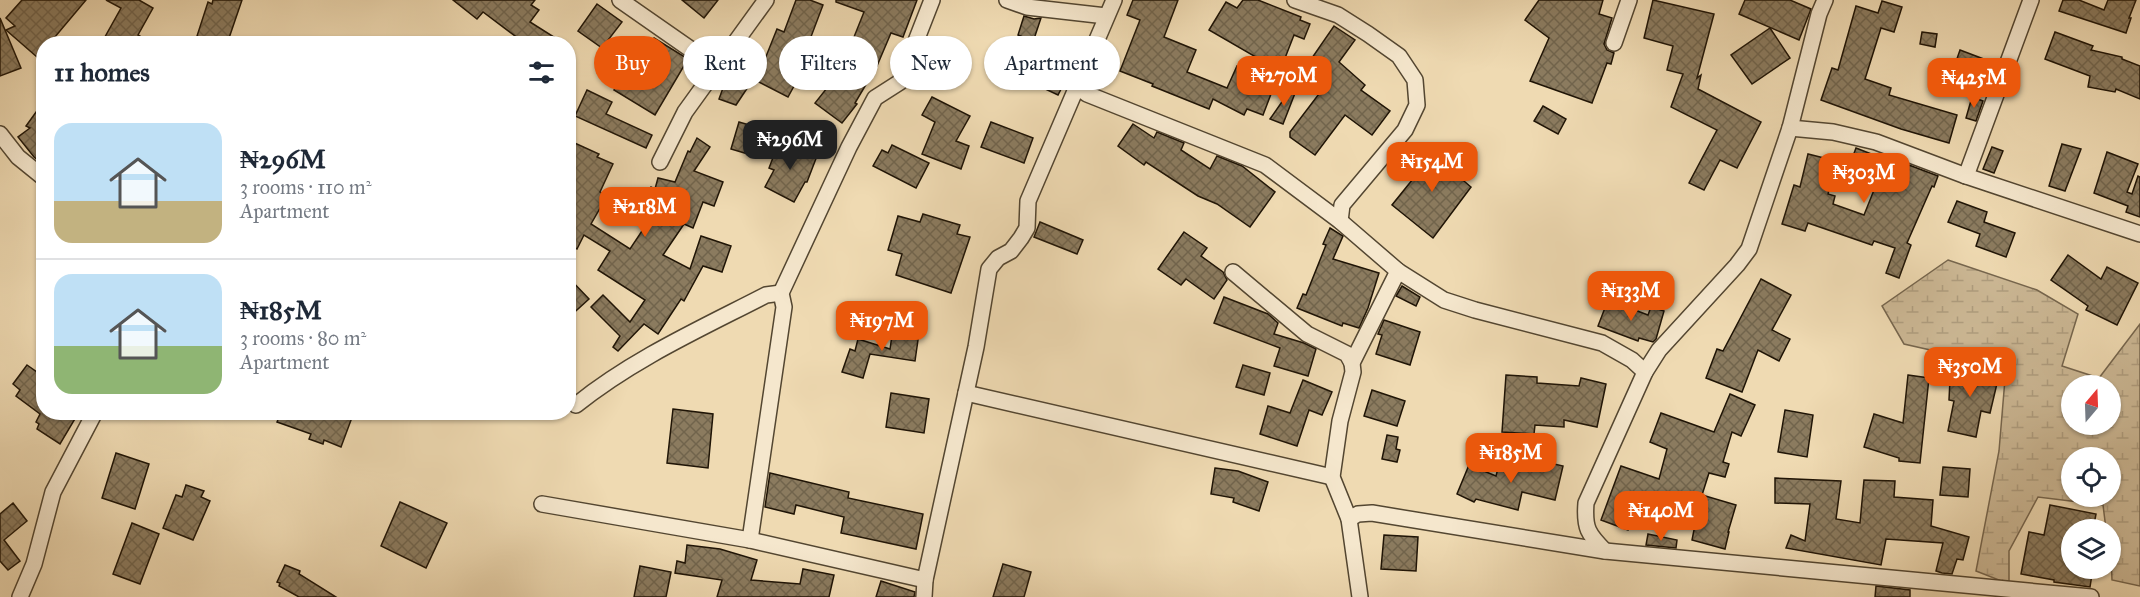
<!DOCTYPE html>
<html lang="en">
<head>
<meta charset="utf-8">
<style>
  :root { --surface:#fff; --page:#f6f6f7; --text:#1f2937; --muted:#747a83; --line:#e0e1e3; --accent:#ea580c }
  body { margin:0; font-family:"IM FELL Great Primer",serif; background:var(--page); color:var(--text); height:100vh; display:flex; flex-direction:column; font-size:22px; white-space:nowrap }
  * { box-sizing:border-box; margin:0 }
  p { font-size:20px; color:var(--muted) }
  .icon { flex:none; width:33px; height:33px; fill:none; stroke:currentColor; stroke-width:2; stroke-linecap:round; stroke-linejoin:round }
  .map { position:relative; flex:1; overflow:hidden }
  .sheet { position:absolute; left:36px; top:36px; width:540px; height:384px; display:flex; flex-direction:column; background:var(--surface); border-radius:24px; box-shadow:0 2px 4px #0004 }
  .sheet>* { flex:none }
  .top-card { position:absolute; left:594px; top:36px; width:570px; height:54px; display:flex; gap:12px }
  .needle { width:39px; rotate:19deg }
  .tools { position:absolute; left:2061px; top:375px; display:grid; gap:12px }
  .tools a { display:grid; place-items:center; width:60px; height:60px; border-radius:50%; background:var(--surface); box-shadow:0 2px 4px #0004; font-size:30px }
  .price { position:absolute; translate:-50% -51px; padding:0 14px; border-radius:12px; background:var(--accent); color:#fff; font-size:20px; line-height:39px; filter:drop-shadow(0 2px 3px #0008) }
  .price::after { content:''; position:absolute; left:50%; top:36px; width:18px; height:14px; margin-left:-9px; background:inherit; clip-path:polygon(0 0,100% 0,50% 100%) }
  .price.current { background:#222; color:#fff }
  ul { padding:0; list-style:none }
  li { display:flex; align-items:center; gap:18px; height:150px; padding:0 18px }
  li+li { border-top:2px solid var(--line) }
  li span { display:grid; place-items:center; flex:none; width:168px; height:120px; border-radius:18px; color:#555 }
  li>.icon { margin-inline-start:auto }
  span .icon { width:72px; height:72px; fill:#fffc; stroke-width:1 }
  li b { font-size:26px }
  h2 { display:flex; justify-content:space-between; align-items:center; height:72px; padding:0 18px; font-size:26px }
  .chip { padding:0 21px; border-radius:27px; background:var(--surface); box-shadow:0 2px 4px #0004; font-size:21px; line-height:54px }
  .chip.current { background:var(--accent); color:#fff }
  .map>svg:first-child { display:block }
  .wetland { fill:url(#wetland-marsh); stroke:#76664e; stroke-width:1.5; fill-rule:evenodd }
  .building { fill:url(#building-cross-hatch); stroke:#1f1406; stroke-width:1.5 }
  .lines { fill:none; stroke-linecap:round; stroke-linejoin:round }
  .minor-casing { stroke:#534631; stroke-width:18 }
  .minor { stroke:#f5e7cd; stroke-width:15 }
</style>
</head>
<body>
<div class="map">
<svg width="2140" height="597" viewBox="0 0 2140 597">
  <defs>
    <pattern id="wetland-marsh" width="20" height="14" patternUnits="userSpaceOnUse" patternTransform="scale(1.5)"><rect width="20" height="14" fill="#ccb895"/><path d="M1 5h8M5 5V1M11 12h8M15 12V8" fill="none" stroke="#af9d7f"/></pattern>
    <pattern id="building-cross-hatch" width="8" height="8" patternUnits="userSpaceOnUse" patternTransform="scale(1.5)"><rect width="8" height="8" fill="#8b7b5f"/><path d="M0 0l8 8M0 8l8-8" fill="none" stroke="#71644c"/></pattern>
  </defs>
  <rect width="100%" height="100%" fill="#efdab2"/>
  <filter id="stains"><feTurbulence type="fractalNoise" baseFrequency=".00333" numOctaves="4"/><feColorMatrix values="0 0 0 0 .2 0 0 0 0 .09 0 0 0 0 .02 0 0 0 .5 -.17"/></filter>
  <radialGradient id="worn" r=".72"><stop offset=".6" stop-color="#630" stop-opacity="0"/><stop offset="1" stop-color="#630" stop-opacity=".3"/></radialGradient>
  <path class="wetland" d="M1948,260L2037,290L2078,314L2062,366L2099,378L2140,324V586L2112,580L2110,530L2106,529L2103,505L2038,497L2009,551V584L1976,571L1999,451L2006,367L1904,344L1882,306ZM2072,386H2110V424H2072ZM2072,458H2110V496H2072Z"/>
  <g class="building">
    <path d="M22,0H86L49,44H44V50L37,57L6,30L15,26L6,18Z"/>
    <path d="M106,0H139L153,8L138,35L153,44H101L121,8Z"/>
    <path d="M213,0H242L227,44H206V40L197,36L208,2L212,4Z"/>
    <path d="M453,0H535L531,5L539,10L530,22L565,44H516L519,39L483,12L477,19Z"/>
    <path d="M682,0H718L704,18Z"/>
    <path d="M796,0H810L823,5L809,42L833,51L834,50L846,57L864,12L836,2V0H917L903,37L891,33L877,66L855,103L857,104L842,123L815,103L835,78L810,64L809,68L805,66L788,97L755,80L753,85L750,84L736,105L719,99L727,77L734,79L749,50L765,59L777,29L784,32Z"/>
    <path d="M1133,0H1178L1164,37L1196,50L1187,72L1227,88L1237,66L1276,81L1263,115L1247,109L1244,115L1213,99L1209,109L1152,86L1153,84L1120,71L1140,20L1127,15Z"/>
    <path d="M1243,0H1258L1301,17L1300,20L1310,24L1304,39L1294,35L1280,71L1209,30L1226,2L1237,8Z"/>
    <path d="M1539,0H1603L1599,14L1612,18L1604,44L1607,50L1614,53L1611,64L1607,63L1592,103L1530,81L1549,38L1525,20Z"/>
    <path d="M1653,0L1714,14L1697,78L1701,75L1698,89L1761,122L1737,168L1720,160L1704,190L1689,183L1717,130L1671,107L1683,74L1667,70L1673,46L1644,38Z"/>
    <path d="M1745,0H1790L1811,9L1799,40L1739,14Z"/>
    <path d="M2063,0H2079L2104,10L2108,0H2136L2129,18H2131L2126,33L2059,11Z"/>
    <path d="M1882,1L1902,7L1894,32L1881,28L1865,79L1891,88L1889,95L1957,115L1949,143L1901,129L1821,100L1832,68L1838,70L1856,6L1878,13Z"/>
    <path d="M597,4L622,22L602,48L578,31Z"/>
    <path d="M1024,16L1034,19L1041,18L1032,45L1073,66L1058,95L1009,72L1015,57L1013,56L1023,37L1018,35Z"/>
    <path d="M0,18L21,68L0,76Z"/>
    <path d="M1334,26L1355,40L1339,62L1365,85L1361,90L1390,111L1372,135L1345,115L1315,155L1290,137V132L1325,86L1323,85L1326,82L1305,68Z"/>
    <path d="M1770,28L1790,58L1752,84L1731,55Z"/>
    <path d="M1922,32L1937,34L1935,47L1920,44Z"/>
    <path d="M2055,32L2093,46L2091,50L2122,57V59L2140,66V99L2116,89L2115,92L2088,87L2090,76L2045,59Z"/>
    <path d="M654,38L688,59L655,115L614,90L629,64L635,68Z"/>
    <path d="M1960,50L1989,61L1978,92L1949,82Z"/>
    <path d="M1293,86L1297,88L1283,124L1270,119Z"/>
    <path d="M587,90L612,102L606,114L652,135L646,148L575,116Z"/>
    <path d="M932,97L970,116L956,141L969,146L961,169L922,154L935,122L922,115Z"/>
    <path d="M1972,97L1983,101L1976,121L1966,118Z"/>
    <path d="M44,101V165L34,157L18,137L30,128L26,126Z"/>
    <path d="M1543,106L1566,119L1558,134L1534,121Z"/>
    <path d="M739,122L756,127L748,154L731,149Z"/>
    <path d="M991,122L1033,138L1024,163L981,147Z"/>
    <path d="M1133,124L1154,138L1157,132L1184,143L1181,150L1210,169L1217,156L1242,166L1275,192L1250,227L1217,204L1198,196L1146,162L1144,165L1118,146Z"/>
    <path d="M697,138L710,147L694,171L723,182L714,206L703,202L693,228L684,224L663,255L690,269L701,236L731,246L722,272L703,266L684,301L681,299L658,334L644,324L618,351L613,347L620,336L591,307L603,295L630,322L645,300L598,270L610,251L584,235L577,249L568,244V140L599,154L597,157L613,164L600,192L607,196L591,224L630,249L654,213L643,209L651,187L655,189L658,178L675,182L688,151L690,152Z"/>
    <path d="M779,142L817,156L807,182H805L794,202L765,187L774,170L769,168Z"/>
    <path d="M2062,144L2081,149L2065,191L2049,186Z"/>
    <path d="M892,145L929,163L916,188L873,166L882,150L888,153Z"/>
    <path d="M1430,147L1461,172L1458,176L1471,187L1433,238L1392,205L1421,169L1416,165Z"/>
    <path d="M1992,147L2003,151L1994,173L1983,169Z"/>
    <path d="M1856,148L1884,159L1885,156L1938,176L1934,187L1932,186L1907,243L1911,245L1899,278L1886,273L1895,248L1874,241L1872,245L1808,223L1805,231L1782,224L1794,185L1800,187L1808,154L1836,161L1828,194L1835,196L1833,204L1864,215L1880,175L1850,164Z"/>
    <path d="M2107,152L2138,164L2127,192L2132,194L2138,176L2140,177V217L2126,212L2128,206L2094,193Z"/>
    <path d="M1957,201L1987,212L1984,222L2015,233L2006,257L1976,246L1980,234L1948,222Z"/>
    <path d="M923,214L960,225L957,234L970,237L951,293L896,275L902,254L888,250L898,216L920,222Z"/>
    <path d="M1040,222L1083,240L1077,254L1034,237Z"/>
    <path d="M1330,228L1343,236L1333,259L1379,273L1368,308L1359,328L1343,323L1342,326L1297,308L1303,294L1306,295L1326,245L1323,244Z"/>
    <path d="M1184,232L1207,248L1201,256L1223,272L1227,280L1214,299L1186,279L1181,285L1158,269Z"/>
    <path d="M2068,255L2101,279L2107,267L2138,283L2117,325L2086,310L2088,306L2051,280Z"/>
    <path d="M568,277L589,299L568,318Z"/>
    <path d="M1761,279L1791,295L1772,330L1790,339L1779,361L1758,350L1742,392L1706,378L1717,349L1723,351Z"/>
    <path d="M1402,286L1420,297L1416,306L1396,296Z"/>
    <path d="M1224,297L1268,314L1278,323L1274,334L1304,343L1316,349L1308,376L1274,366L1280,348L1214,323Z"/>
    <path d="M1608,300L1648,315L1651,307L1664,311L1656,339L1653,342L1639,338L1638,341L1598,326Z"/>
    <path d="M1384,320L1420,332L1410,365L1376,354L1382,335L1378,334Z"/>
    <path d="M893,329L919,333L915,361L870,354L863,378L842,372L850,349L855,351L858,339L890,349Z"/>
    <path d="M1957,362L1977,366L1976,370L1999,375L1990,413L1981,411L1976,437L1948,431L1954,401L1949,400L1950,380L1953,381Z"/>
    <path d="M27,365L44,377V412H79L60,444L37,429L39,424L36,422L40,414L16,396L20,390L13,384Z"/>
    <path d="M1243,365L1270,373L1264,395L1236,387Z"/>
    <path d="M1506,375L1537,377V383L1579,386L1581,378L1606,384L1597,427L1564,420V427L1535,425L1534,434L1502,432Z"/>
    <path d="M1908,375L1929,378L1920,463L1899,461V458L1864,447L1874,414L1903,423Z"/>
    <path d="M1303,380L1332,392L1322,415L1309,410L1297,446L1260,434L1268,406L1290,413Z"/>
    <path d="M1372,390L1405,401L1397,426L1364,416Z"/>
    <path d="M891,393L929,399L924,433L886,427Z"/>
    <path d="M1730,394L1755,405L1741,436L1732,432L1723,462L1729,464L1725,477L1709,473L1702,495L1736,505L1728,532H1729L1725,549L1692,540L1697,515L1692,514L1693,509L1640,495L1628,530L1601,520L1621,466L1659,479L1667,449L1650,442L1661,413L1714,432Z"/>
    <path d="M673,409L713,414L708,468L667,463Z"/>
    <path d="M1785,410L1813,415L1807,457L1778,452Z"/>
    <path d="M281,412H354L341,447L324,440L323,444L309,439L311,434L277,422Z"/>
    <path d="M1387,435L1398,437L1396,449L1400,450L1397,462L1382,459Z"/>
    <path d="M116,453L149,464L135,509L102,498Z"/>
    <path d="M1537,460L1563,466L1555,500L1522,492L1518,510L1476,499L1474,502L1457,494L1469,465L1496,476L1500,461L1535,470Z"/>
    <path d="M1943,467L1970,469L1968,497L1940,495Z"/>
    <path d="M1215,468L1238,471L1268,482L1259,511L1233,502L1234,498L1211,494Z"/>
    <path d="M770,473L849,492L848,498L923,514L916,549L841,533L844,517L796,505L794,514L765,507Z"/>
    <path d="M1775,478L1841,481L1836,519L1860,523L1864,480L1895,481L1894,497L1933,500L1931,526L1969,537L1963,560L1957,559L1952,574L1942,573L1936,571L1943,543L1886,539L1881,565L1786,548L1791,535L1805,541L1810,504L1775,503Z"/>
    <path d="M186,485L204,491L201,497L210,501L193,540L163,528L176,495L182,497Z"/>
    <path d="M400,502L447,523L426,568L381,546Z"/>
    <path d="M13,503L27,521L4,540L20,561L8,570L0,561V514Z"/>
    <path d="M2050,505L2096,514L2093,530H2072V568H2093L2090,587L2054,582V580L2021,574L2029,532L2044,535Z"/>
    <path d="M132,523L159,534L140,584L113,574Z"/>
    <path d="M1648,534L1677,540L1676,548L1646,545Z"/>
    <path d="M1384,535L1418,537L1416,571L1381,569Z"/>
    <path d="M687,545L720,549L757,560L751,580L800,584L803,569L834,575L829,597H717L722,580L675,573L677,561L685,563Z"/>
    <path d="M1003,564L1031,572L1024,597H993Z"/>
    <path d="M285,565L300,571L299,574L336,597H299L279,586L280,583L277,582Z"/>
    <path d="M640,566L671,572L666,597H634Z"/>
    <path d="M881,581L915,592L914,597H876Z"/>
    <path d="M1876,586L1910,590V597H1875Z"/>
  </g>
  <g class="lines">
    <defs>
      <g id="minor">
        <path d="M620,0L716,67"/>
        <path d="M1007,0L1027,7L1106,16"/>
        <path d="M1295,0L1338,15L1368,34L1399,56L1415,80L1417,105L1405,130L1342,205L1340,221"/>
        <path d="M1614,43L1629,0"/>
        <path d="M1076,86L1087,94L1265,165L1340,221L1398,271L1444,300L1475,310L1602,343L1632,360L1645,372"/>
        <path d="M1790,128L1833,132L1876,142L1966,176L2140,234"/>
        <path d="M0,134L18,157L44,178"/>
        <path d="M660,162L685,112L766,0"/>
        <path d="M1966,176L2031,0"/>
        <path d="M1233,272L1307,334L1347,354L1352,363"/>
        <path d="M966,393L1332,477"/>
        <path d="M576,405C633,359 702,328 766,295L781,293"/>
        <path d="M542,504L750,540L925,580"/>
        <path d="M1349,519L1358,514L1372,513L1605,551L2091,597"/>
        <path d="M750,540L784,307L781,293L849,147L875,98L900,82L932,0"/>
        <path d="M1605,551C1588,534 1584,528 1586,503L1645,372L1659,350L1737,265L1749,249L1790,128L1819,14L1825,0"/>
        <path d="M20,597L34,564L53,492L95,412"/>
        <path d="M924,597L925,580L976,347L989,269L998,258L1011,251L1021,238L1027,228L1028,201L1114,0"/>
        <path d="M1360,597L1349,519L1332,477L1340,421L1353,372L1352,363L1398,271"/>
      </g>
    </defs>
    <use href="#minor" class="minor-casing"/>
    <use href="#minor" class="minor"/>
  </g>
  <rect width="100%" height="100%" filter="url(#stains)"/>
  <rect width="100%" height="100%" fill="url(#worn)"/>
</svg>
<div class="tools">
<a><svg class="needle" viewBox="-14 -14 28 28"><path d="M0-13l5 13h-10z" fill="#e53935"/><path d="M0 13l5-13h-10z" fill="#747a83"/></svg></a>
<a><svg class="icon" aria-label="locate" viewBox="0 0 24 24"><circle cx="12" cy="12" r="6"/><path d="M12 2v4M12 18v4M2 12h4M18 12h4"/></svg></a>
<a><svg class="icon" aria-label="layers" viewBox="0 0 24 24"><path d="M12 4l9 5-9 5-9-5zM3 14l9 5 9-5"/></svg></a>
</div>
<b class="price" style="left:1284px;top:107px">₦270M</b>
<b class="price" style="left:1974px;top:109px">₦425M</b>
<b class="price current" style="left:790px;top:171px">₦296M</b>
<b class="price" style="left:1432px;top:193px">₦154M</b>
<b class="price" style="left:1864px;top:204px">₦303M</b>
<b class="price" style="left:645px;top:238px">₦218M</b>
<b class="price" style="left:1631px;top:322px">₦133M</b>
<b class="price" style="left:882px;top:352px">₦197M</b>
<b class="price" style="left:1970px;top:398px">₦350M</b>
<b class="price" style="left:1511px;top:484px">₦185M</b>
<b class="price" style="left:1661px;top:542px">₦140M</b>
<div class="top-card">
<a class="chip current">Buy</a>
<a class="chip">Rent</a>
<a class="chip">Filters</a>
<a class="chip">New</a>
<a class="chip">Apartment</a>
</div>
<section class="sheet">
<h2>11 homes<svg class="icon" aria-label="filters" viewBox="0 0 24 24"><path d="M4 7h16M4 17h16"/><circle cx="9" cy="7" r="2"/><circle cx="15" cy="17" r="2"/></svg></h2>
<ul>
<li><span style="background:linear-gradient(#bfe0f5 65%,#c2b280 0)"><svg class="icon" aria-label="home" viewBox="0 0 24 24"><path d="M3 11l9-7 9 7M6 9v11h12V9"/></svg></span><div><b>₦296M</b><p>3 rooms · 110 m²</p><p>Apartment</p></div></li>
<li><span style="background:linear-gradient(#bfe0f5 60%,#8fb573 0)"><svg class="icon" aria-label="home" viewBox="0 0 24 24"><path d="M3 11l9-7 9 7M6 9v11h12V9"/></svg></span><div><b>₦185M</b><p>3 rooms · 80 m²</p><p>Apartment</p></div></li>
</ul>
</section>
</div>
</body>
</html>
